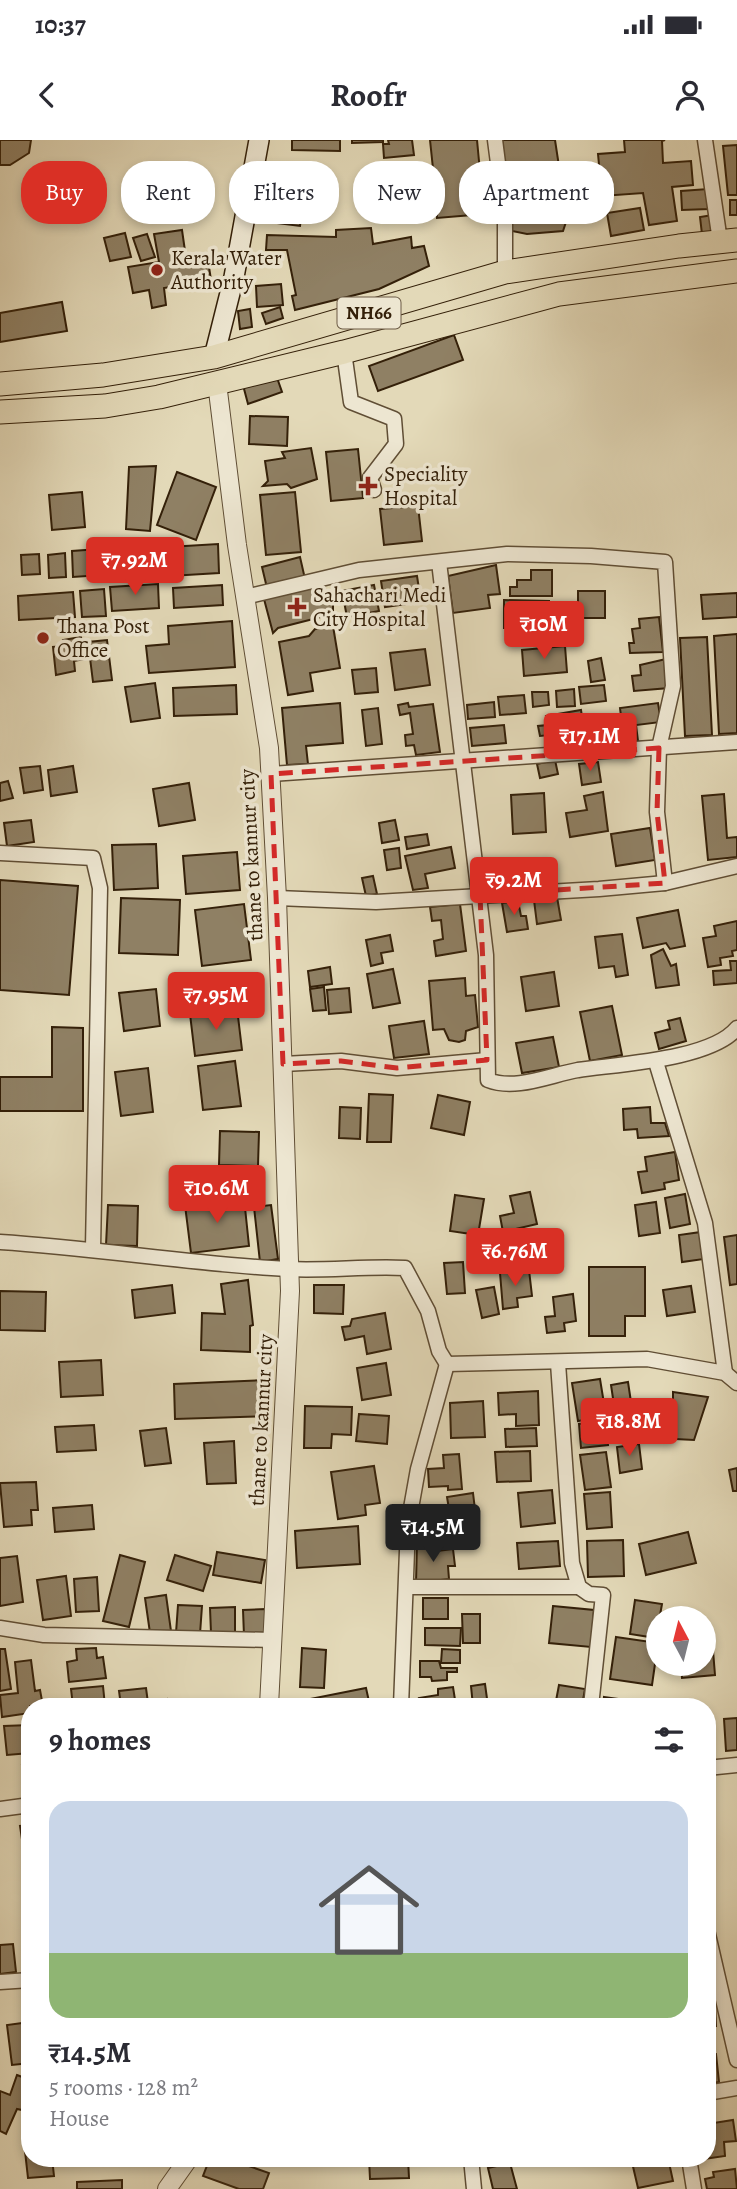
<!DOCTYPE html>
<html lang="en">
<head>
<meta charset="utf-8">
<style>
  :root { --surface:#fff; --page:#f7f7f7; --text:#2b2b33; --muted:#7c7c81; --line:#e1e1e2; --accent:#d93025 }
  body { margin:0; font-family:Alegreya,serif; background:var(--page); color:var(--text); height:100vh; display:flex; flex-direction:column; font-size:26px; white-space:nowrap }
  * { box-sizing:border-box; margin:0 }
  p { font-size:23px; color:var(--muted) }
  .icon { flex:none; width:38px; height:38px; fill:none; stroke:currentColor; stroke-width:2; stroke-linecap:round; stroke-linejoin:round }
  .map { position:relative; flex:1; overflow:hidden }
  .sheet { position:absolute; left:21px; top:1558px; width:695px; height:469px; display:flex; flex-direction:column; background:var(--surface); border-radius:28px; box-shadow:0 4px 10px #0003 }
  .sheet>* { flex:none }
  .hud { position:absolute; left:21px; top:21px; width:696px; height:63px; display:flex; gap:14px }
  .needle { width:46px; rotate:353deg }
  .fabs { position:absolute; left:646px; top:1466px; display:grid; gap:14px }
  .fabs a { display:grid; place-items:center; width:70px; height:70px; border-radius:50%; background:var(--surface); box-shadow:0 4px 10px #0003; font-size:35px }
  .price { position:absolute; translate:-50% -60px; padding:0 16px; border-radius:7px; background:var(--accent); color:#fff; font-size:23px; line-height:46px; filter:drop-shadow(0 2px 4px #0008) }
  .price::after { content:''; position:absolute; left:50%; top:42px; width:21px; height:16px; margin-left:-10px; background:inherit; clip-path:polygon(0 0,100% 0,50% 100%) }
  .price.on { background:#222; color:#fff }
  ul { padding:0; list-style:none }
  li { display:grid; align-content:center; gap:14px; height:371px; padding:0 28px }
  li+li { border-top:2px solid var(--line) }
  li span { display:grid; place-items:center; height:217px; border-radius:21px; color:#555 }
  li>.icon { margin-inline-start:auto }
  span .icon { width:126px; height:126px; fill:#fffc; stroke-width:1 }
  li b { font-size:30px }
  h2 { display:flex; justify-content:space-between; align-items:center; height:84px; padding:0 28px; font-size:30px }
  .chip { padding:0 24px; border-radius:28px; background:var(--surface); box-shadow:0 4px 10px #0003; font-size:24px; line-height:63px }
  .chip.on { background:var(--accent); color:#fff }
  .status { display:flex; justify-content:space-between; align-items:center; height:49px; padding:0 35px; background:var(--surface); direction:ltr }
  .status svg { height:19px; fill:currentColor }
  header { display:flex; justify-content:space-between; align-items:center; height:91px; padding:0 28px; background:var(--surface); font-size:32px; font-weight:700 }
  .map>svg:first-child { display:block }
  .building { fill:#8f8064; stroke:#342009; stroke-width:2 }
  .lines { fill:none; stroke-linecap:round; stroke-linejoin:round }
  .minor-casing { stroke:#604e35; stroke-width:17 }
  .tertiary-casing { stroke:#604e35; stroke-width:20 }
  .secondary-casing { stroke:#342009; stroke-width:22 }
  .trunk-casing { stroke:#342009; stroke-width:25 }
  .minor { stroke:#ede6d1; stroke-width:14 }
  .tertiary { stroke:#ede6d1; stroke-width:18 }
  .secondary { stroke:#ede6d1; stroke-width:19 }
  .trunk { stroke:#e3d9b8; stroke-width:23 }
  .marked { fill:none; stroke:#d62828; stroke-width:5; stroke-dasharray:14 9; stroke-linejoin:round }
  .poi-dot { fill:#8f2418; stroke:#ede6d1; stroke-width:2.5 }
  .labels { text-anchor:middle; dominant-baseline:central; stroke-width:7; stroke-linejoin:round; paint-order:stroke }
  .shield { fill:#ede6d1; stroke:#6c5b45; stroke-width:2 }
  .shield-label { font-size:19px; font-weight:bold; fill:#342009 }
  .poi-label { font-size:21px; fill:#342009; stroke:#ede6d1; text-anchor:start }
  .street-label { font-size:21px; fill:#342009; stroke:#ede6d1 }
</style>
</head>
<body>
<div class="status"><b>10:37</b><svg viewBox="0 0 49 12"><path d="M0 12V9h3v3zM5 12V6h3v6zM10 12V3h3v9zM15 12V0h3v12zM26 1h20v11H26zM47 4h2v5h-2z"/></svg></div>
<header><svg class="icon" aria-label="back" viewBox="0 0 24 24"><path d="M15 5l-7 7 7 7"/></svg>Roofr<svg class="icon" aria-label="person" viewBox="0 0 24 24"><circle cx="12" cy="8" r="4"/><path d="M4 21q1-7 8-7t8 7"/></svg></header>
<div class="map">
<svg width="737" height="2049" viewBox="0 0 737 2049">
  <rect width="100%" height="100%" fill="#e3d9b8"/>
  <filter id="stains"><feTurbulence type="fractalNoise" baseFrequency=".00286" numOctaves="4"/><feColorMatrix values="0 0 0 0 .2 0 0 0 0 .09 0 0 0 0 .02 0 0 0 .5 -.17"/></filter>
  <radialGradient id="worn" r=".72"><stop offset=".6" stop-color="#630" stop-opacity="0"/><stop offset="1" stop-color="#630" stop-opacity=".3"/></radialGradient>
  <g class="building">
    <path d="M0,0H31L29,13L10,25H0Z"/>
    <path d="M292,0H340V11L292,10Z"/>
    <path d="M352,0H383V2L352,3Z"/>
    <path d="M388,0H412L414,15L384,18L383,4H389Z"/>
    <path d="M430,0H477L484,74L437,78V75L429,76L425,39L434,38Z"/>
    <path d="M502,0H555L567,79L563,91L527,94L512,91Z"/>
    <path d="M624,0H665L662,1L663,23L691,21L693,45L672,47L677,81L649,85L643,53L602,56L598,14L625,12Z"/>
    <path d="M737,5V55H728L723,6Z"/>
    <path d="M415,27L421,71L393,75L386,31Z"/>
    <path d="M267,28L307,34L300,86L260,81Z"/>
    <path d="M189,46L190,75L145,77L144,48Z"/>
    <path d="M708,49L709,69L682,70L681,51Z"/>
    <rect x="730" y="60" width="7" height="15"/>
    <path d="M640,68L644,90L611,96L607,73Z"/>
    <path d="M713,75L714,92L702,94L700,77Z"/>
    <path d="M371,88L373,104L411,97L412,108L424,106L429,126L379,149L295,170L292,156L296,155L287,110H266L267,95L336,97V90Z"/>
    <path d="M182,90L186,118L207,114L211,140L164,148L166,165L152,168L149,150L133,153L128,127L159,122L154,94Z"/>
    <path d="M125,93L131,117L110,121L104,98Z"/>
    <path d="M147,94L155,117L141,121L133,98Z"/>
    <path d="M281,144L283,165L257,167L256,146Z"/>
    <path d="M62,162L67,191L0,202V173Z"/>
    <path d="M280,167L283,178L266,184L262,173Z"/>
    <path d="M250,169L252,187L240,189L238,171Z"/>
    <path d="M454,195L463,220L378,251L369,226Z"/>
    <path d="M275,232L282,252L248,264L243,245Z"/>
    <path d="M250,276L288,277L287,306L249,304Z"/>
    <path d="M311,308L317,339L291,348L287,344L263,346L268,341L265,321L285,318L282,312Z"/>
    <path d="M358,309L363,358L331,361L326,312Z"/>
    <path d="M156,326L150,391L126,389L129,327Z"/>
    <path d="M177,332L216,347L196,400L157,385Z"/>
    <path d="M82,352L85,387L52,390L49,355Z"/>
    <path d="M295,352L301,412L266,415L260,355Z"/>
    <path d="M418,366L422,401L384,405L380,369Z"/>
    <path d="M218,404L219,433L170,436L169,407Z"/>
    <path d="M159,405L161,430L111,433L109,408Z"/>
    <path d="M99,409L101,435L73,437L72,411Z"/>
    <path d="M65,413L66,437L49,438L48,415Z"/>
    <path d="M39,414L40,434L22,435L21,415Z"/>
    <path d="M300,417L305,439L267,448L262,427Z"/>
    <path d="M496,425L500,454L488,455L490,468L453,473L448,436Z"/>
    <path d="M531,430H552V456H510V447H517V440H531Z"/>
    <path d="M417,436L421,462L385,467L381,441Z"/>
    <path d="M158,444L159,468L112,471L110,447Z"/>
    <path d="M222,445L223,465L174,468L173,448Z"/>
    <path d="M374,445L379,471L347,477L342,451Z"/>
    <path d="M321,446L326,456H333V474L278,488L273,493L264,459Z"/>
    <path d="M104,449L106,476L82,477L80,451Z"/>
    <rect x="578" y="451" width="27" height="27"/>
    <path d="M73,452L75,477L19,480L18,456Z"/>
    <path d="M737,453V477L703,479L701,455Z"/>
    <path d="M504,460L549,461V477H521V488H504Z"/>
    <path d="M659,477L663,512L630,513L629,503H634L632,489L640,488L639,479Z"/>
    <path d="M232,481L235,527L149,533L146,506L169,504L168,486Z"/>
    <path d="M333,486L340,528L310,533L313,551L288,555L279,502L309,496L315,489Z"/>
    <path d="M737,494V593L719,594L714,496Z"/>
    <path d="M81,497L84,519L74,521L75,531L56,535L53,507L64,506L63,500Z"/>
    <path d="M707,497L712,595L685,596L680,498Z"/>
    <path d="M107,500L112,540L93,542L88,502Z"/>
    <path d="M565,506L567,532L524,536L522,510Z"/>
    <path d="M425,509L430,545L395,550L390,513Z"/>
    <path d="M601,518L605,540L591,542L588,521Z"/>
    <path d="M666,519L669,548L634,551L632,536L641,535L640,525Z"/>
    <path d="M376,528L378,552L355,554L352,530Z"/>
    <path d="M155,543L160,578L131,582L125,547Z"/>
    <path d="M236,545L237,574L174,576L173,548Z"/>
    <path d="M604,545L606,561L581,564L579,547Z"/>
    <path d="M574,549L575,566L557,567L556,551Z"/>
    <path d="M532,552H548L549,565L533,567Z"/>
    <path d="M524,555L526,573L500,575L498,557Z"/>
    <path d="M494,562L495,577L468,579L467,565Z"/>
    <path d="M340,563L343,603L306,606L308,624L287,625L282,568Z"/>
    <path d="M408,563L409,567L433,564L440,612L416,615L414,605L406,606L405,595L413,594L410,573L400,575L398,565Z"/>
    <path d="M658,563L661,582L636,585L638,601L614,604L611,586L622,584L620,568Z"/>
    <path d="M378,568L382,604L366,606L362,570Z"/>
    <path d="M581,570L586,605L551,610L549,595L540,596L538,586L548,585L546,576Z"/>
    <path d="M504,585L506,603L472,606L470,588Z"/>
    <path d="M555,620L558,634L540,638L537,624Z"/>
    <path d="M598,622L601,642L582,645L579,624Z"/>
    <path d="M40,626L43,650L24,653L20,628Z"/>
    <path d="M73,626L77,652L51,656L48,630Z"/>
    <path d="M8,641L13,658L0,661V643Z"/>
    <path d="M189,643L195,680L159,686L153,649Z"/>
    <path d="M603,652L608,691L570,697L566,673L587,670L584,656Z"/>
    <path d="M544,653L546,692L513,694L511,655Z"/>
    <path d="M724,654L727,698L737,697V717L708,720L702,656Z"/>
    <path d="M31,680L34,702L7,706L4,683Z"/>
    <path d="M395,680L399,700L382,703L379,683Z"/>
    <path d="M650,688L655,720L616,726L611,694Z"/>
    <path d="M427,694L429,705L407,709L405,697Z"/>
    <path d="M156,704L158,748L114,750L112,705Z"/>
    <path d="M451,707L455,728L425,734L428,748L413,750L405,716Z"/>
    <path d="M399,708L401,728L387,730L384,710Z"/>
    <path d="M237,712L240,750L186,754L183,716Z"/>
    <path d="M373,736L377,754L366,756L362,738Z"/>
    <path d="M0,740L78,746L69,855L0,850Z"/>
    <path d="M557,757L561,780L537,784L534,760Z"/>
    <path d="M121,758L180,760L178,815L119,813Z"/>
    <path d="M518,761L521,776H526L528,789L507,792L502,763Z"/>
    <path d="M244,764L251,820L202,826L195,770Z"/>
    <path d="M460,764L466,811L436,816L434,801L443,799L441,780L432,781L430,767Z"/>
    <path d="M678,770L685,806L670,809L666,803L643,808L637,778Z"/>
    <path d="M737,781V810L732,811L733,816L720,818L721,825L708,827L703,798L716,796L714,786Z"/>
    <path d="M622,794L628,835L616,837L614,826L599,828L595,797Z"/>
    <path d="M390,795L393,811L381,813L383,823L371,826L366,800Z"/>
    <path d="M663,809L671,826L676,824L679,845L656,848L651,815Z"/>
    <path d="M730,821H737V843L714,845L713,831L731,830Z"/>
    <path d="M330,827L332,844L310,847L308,831Z"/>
    <path d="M393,829L400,863L373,868L367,834Z"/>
    <path d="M554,832L559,866L526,871L521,837Z"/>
    <path d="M465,838L466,856L475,855L478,887L466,891L465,900L459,902L449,900L444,889L433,890L429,841Z"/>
    <path d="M324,847L326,870L313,871L310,849Z"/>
    <path d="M349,848L351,872L329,874L327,850Z"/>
    <path d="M156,849L160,886L124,891L119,853Z"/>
    <path d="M612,866L622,915L590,921L580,872Z"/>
    <path d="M237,868L242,910L195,916L190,874Z"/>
    <path d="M680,878L686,901L659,909L655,893L670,889L668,881Z"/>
    <path d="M424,881L429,914L394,918L389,886Z"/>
    <path d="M52,887L83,888V971H0V937H52Z"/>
    <path d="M553,897L559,927L522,933L516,903Z"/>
    <path d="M235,921L241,966L203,970L198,926Z"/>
    <path d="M148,928L153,972L121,976L115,932Z"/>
    <path d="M369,954L393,955L391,1002H367Z"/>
    <path d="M438,955L470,962L464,995L431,988Z"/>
    <path d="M340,967L361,968L360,999L339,998Z"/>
    <path d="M650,967L651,983H665L669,996L638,998L637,989L624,990L623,969Z"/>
    <path d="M220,991L259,992L258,1026L219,1025Z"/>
    <path d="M675,1012L679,1040L664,1043L665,1049L642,1053L638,1032L647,1031L645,1017Z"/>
    <path d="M530,1052L537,1084L503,1092L500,1076L514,1073L510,1056Z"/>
    <path d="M685,1054L690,1084L670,1088L665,1058Z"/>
    <path d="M455,1055L484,1059L478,1095L450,1091Z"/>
    <path d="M244,1058L249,1106L191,1113L185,1065Z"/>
    <path d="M656,1062L660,1093L639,1096L635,1065Z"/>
    <path d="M108,1065L138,1066L137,1106L106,1105Z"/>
    <path d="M271,1065L278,1119L260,1122L254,1067Z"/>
    <path d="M701,1092L704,1119L682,1122L679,1095Z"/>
    <path d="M737,1095V1144L730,1145L724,1097Z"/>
    <path d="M463,1122L465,1153L447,1154L444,1123Z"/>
    <path d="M589,1127H645V1176H625V1196H589Z"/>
    <path d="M529,1130L532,1156L517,1158L518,1167L503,1169L500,1133Z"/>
    <path d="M248,1140L253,1185L250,1186V1212L201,1210L202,1173L225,1174L221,1144Z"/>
    <path d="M172,1145L175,1173L135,1178L132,1150Z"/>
    <path d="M314,1145H344L343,1174L314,1173Z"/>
    <path d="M691,1146L695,1172L667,1176L663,1150Z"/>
    <path d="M494,1147L499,1174L482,1178L476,1150Z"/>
    <path d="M0,1151L46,1152L45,1191L0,1190Z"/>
    <path d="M573,1154L576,1181L564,1183L565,1191L547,1193L545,1177L555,1176L553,1157Z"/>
    <path d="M385,1173L391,1209L367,1214L364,1196L345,1200L342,1187L350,1186L352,1179Z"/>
    <path d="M101,1220L103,1255L61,1257L59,1222Z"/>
    <path d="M386,1223L391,1255L362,1260L357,1228Z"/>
    <path d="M600,1239L606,1276L578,1281L572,1243Z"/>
    <path d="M266,1240L268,1276L175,1279L174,1244Z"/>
    <path d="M628,1242L631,1262L614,1265L611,1245Z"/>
    <path d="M538,1251L539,1285L516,1286V1274L499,1275L498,1253Z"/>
    <path d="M673,1252L708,1257L694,1300L656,1298L653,1274L673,1272Z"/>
    <path d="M483,1261L485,1297L451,1298L450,1263Z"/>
    <path d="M305,1266L352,1267L351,1295L332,1294L331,1308H304Z"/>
    <path d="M359,1274L389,1276L387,1304L356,1301Z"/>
    <path d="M637,1275L640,1297L621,1299L618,1278Z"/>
    <path d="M606,1281L608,1305L581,1308L579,1284Z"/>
    <path d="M94,1285L96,1310L57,1312L55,1287Z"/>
    <path d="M166,1288L171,1323L145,1326L140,1291Z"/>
    <path d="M536,1288L537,1306L506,1307L505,1289Z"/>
    <path d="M234,1301L236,1343L207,1344L204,1303Z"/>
    <path d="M639,1304L642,1329L620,1333L617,1307Z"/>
    <path d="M530,1311L531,1341L497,1342L495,1312Z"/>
    <path d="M606,1312L611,1347L585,1350L580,1315Z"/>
    <path d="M459,1314L462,1349L448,1350V1346L429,1347L428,1329L444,1328L443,1315Z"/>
    <path d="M374,1326L380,1363L365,1365L366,1375L338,1379L331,1332Z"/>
    <path d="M737,1328V1351H733L729,1330Z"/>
    <path d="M36,1342L38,1370H31L32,1385L4,1387L0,1343Z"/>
    <path d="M552,1350L555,1383L521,1387L518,1353Z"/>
    <path d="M610,1352L612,1387L587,1389L584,1354Z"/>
    <path d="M473,1353L476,1378L468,1379L469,1392L452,1394L454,1386L435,1388L433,1371L449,1369L447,1357Z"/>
    <path d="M92,1365L94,1389L55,1392L53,1368Z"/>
    <path d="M358,1386L360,1424L297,1428L295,1391Z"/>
    <path d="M688,1392L696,1423L646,1435L639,1404Z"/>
    <path d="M623,1400L624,1436L588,1437L587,1401Z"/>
    <path d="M558,1401L560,1426L519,1429L517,1403Z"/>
    <path d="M429,1402L430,1412L453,1409L455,1426H448L449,1439L416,1443L417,1403Z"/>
    <path d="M217,1412L265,1420L261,1443L213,1435Z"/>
    <path d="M120,1415L145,1422L129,1487L103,1481Z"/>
    <path d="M175,1415L211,1426L203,1451L167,1440Z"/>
    <path d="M17,1416L23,1462L0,1466V1418Z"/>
    <path d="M66,1436L71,1476L43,1480L37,1440Z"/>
    <path d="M97,1437L99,1471L76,1472L74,1439Z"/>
    <path d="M166,1455L171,1491L150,1493L145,1458Z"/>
    <rect x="423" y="1458" width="25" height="21"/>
    <path d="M635,1460L662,1464L656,1498L630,1494Z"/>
    <path d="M178,1465L202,1466L200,1494L176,1493Z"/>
    <path d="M553,1466L594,1470L591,1507L549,1503Z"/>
    <path d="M235,1467V1493H211L210,1468Z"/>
    <path d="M265,1469V1495L244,1496L243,1470Z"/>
    <path d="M462,1474H480V1503H463Z"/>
    <path d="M425,1488H461L460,1506L425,1505Z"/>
    <path d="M616,1497L658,1503L652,1545L610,1539Z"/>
    <path d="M704,1498H712L715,1535L682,1538L681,1524H704Z"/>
    <path d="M96,1508L97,1518L103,1517L106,1538L69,1542L67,1522L77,1520L76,1509Z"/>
    <path d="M302,1508L326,1510L324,1548L300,1547Z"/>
    <path d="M0,1509H5L11,1549L0,1551Z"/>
    <path d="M442,1509L460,1510V1523H441Z"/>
    <path d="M31,1520L35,1551L40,1550L43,1566H30V1573L2,1577L0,1555L18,1553L15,1522Z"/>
    <path d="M420,1521H439L441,1528H457V1532H447V1540L432,1541L431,1537H420Z"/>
    <path d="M485,1544L488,1566H473L471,1546Z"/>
    <path d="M559,1545L585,1549L582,1566H555Z"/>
    <path d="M103,1546L105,1566H73L71,1549Z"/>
    <path d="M453,1547L456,1566H421L419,1558L438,1555V1549Z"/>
    <path d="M146,1548L148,1563L167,1559L169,1566H121L119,1551Z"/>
    <path d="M366,1548L370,1566H311L310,1559Z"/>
    <path d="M604,1557L641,1562V1566H603Z"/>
    <path d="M737,1578V1610L726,1611L724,1579Z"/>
    <path d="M30,1585V1613L7,1615L4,1586Z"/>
    <path d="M30,1624V1654L26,1655L22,1625Z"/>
    <path d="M30,1685V1732L27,1733L20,1686Z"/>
    <path d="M13,1804L16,1832L0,1834V1805Z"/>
    <path d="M707,1864H715L716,1886L707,1887Z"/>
    <path d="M30,1882V1923L12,1925L7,1885Z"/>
    <path d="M716,1914L719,1942L707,1944V1915Z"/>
    <path d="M17,1935L30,1940V1948L22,1970L17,1969L6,1994L0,1991V1951L10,1955Z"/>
    <path d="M733,1980L736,2001L724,2002L725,2016L704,2019L707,2018V1984Z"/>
    <path d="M30,2001V2018H52L54,2036L28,2038L24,2002Z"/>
    <path d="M210,2018H225L269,2033L263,2049H239L203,2036Z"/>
    <path d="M369,2018H408L409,2038L370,2039Z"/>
    <path d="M550,2018H573L551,2022Z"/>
    <path d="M631,2018H668L673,2041L638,2048Z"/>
    <path d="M510,2023L517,2049H493L488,2028Z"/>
    <path d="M735,2029L737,2049H707L705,2039L714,2037L713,2032Z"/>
    <path d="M122,2040V2049H77V2042Z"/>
  </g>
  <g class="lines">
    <defs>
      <g id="minor">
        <path d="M495,0L505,77V132"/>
        <path d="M705,0L720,101"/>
        <path d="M344,212L351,262L394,279L396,304L370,338L374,350"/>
        <path d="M439,422L486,815L488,940C515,951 550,935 578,930C617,924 711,920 737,888"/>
        <path d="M245,457L359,430L507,414L591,416L665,422L673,546L659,608L657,672L665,743"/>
        <path d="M271,634L737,602"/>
        <path d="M0,713L93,718L100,748L93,1108"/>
        <path d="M277,758L376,762L599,749L665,743L737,726"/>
        <path d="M656,922L705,1083L725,1233"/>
        <path d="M283,924L341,921L397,928L487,920"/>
        <path d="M0,1102C96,1108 191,1124 287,1129C327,1131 366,1126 405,1128L428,1171L439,1211L447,1224L647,1219L725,1233L737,1243"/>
        <path d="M558,1223L572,1423L579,1447L589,1454L603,1455L591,1566"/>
        <path d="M408,1447H579"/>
        <path d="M0,1488L44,1495L273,1500"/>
        <path d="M401,1566L408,1385L418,1329L447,1224"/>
        <path d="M707,1628L737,1625"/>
        <path d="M0,1669L30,1665"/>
        <path d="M707,1790L737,1920"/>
        <path d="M0,1842L30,1840"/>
        <path d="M707,1953L737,1948"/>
        <path d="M471,2018L474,2049"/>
        <path d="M689,2018L694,2049"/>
      </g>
      <g id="tertiary">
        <path d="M217,243L237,405L269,608L277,758L290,1151L269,1566"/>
        <path d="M167,2049L189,2018"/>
      </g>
      <path id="secondary" d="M214,217L234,137L259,0"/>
      <g id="trunk">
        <path d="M0,244L103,235L214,217L505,132L679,106L737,100"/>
        <path d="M0,272L105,266L159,257L344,212L559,154L737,131"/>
      </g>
    </defs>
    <use href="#minor" class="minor-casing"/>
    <use href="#tertiary" class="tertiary-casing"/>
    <use href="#secondary" class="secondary-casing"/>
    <use href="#trunk" class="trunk-casing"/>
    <use href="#minor" class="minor"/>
    <use href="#tertiary" class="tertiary"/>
    <use href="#secondary" class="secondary"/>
    <use href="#trunk" class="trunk"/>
  </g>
  <path class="marked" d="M659,608L657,672L665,743L480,755L487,920L397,928L341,921L283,924L271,634Z"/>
  <g class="poi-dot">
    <circle cx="157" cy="130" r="7"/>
    <path d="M364.5 335.5h7v7h7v7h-7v7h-7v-7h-7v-7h7z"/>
    <path d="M293.5 456.5h7v7h7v7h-7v7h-7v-7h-7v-7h7z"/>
    <circle cx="43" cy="498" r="7"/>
  </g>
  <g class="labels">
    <rect class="shield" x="337.5" y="157.5" width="63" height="31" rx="5"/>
    <g class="shield-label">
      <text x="369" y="173">NH66</text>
    </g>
    <g class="poi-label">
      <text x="171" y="118">Kerala Water<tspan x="171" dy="24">Authority</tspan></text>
      <text x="384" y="334">Speciality<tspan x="384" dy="24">Hospital</tspan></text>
      <text x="313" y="455">Sahachari Medi<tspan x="313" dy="24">City Hospital</tspan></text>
      <text x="57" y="486">Thana Post<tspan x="57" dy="24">Office</tspan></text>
    </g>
    <g class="street-label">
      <text transform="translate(251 715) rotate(-93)">thane to kannur city</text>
      <text transform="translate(261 1280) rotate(-87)">thane to kannur city</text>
    </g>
  </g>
  <rect width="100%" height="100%" filter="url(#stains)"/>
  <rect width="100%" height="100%" fill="url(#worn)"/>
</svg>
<div class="fabs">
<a><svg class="needle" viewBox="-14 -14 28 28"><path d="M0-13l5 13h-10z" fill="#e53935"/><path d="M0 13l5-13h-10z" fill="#7c7c81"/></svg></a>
</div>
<b class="price" style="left:135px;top:457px">₹7.92M</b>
<b class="price" style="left:544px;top:521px">₹10M</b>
<b class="price" style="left:590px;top:633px">₹17.1M</b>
<b class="price" style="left:514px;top:777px">₹9.2M</b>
<b class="price" style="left:216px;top:892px">₹7.95M</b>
<b class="price" style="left:217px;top:1085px">₹10.6M</b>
<b class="price" style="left:515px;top:1148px">₹6.76M</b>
<b class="price" style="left:629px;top:1318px">₹18.8M</b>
<b class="price on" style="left:433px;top:1424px">₹14.5M</b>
<div class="hud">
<a class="chip on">Buy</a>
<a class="chip">Rent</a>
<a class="chip">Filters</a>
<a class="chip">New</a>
<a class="chip">Apartment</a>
</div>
<section class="sheet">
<h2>9 homes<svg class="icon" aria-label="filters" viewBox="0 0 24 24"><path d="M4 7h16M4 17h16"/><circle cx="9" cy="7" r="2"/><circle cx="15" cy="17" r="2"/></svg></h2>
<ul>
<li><span style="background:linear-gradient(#c9d6e8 70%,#8fb573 0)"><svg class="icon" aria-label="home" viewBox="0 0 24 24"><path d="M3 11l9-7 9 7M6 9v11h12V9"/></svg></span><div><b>₹14.5M</b><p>5 rooms · 128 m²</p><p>House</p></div></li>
</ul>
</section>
</div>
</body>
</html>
